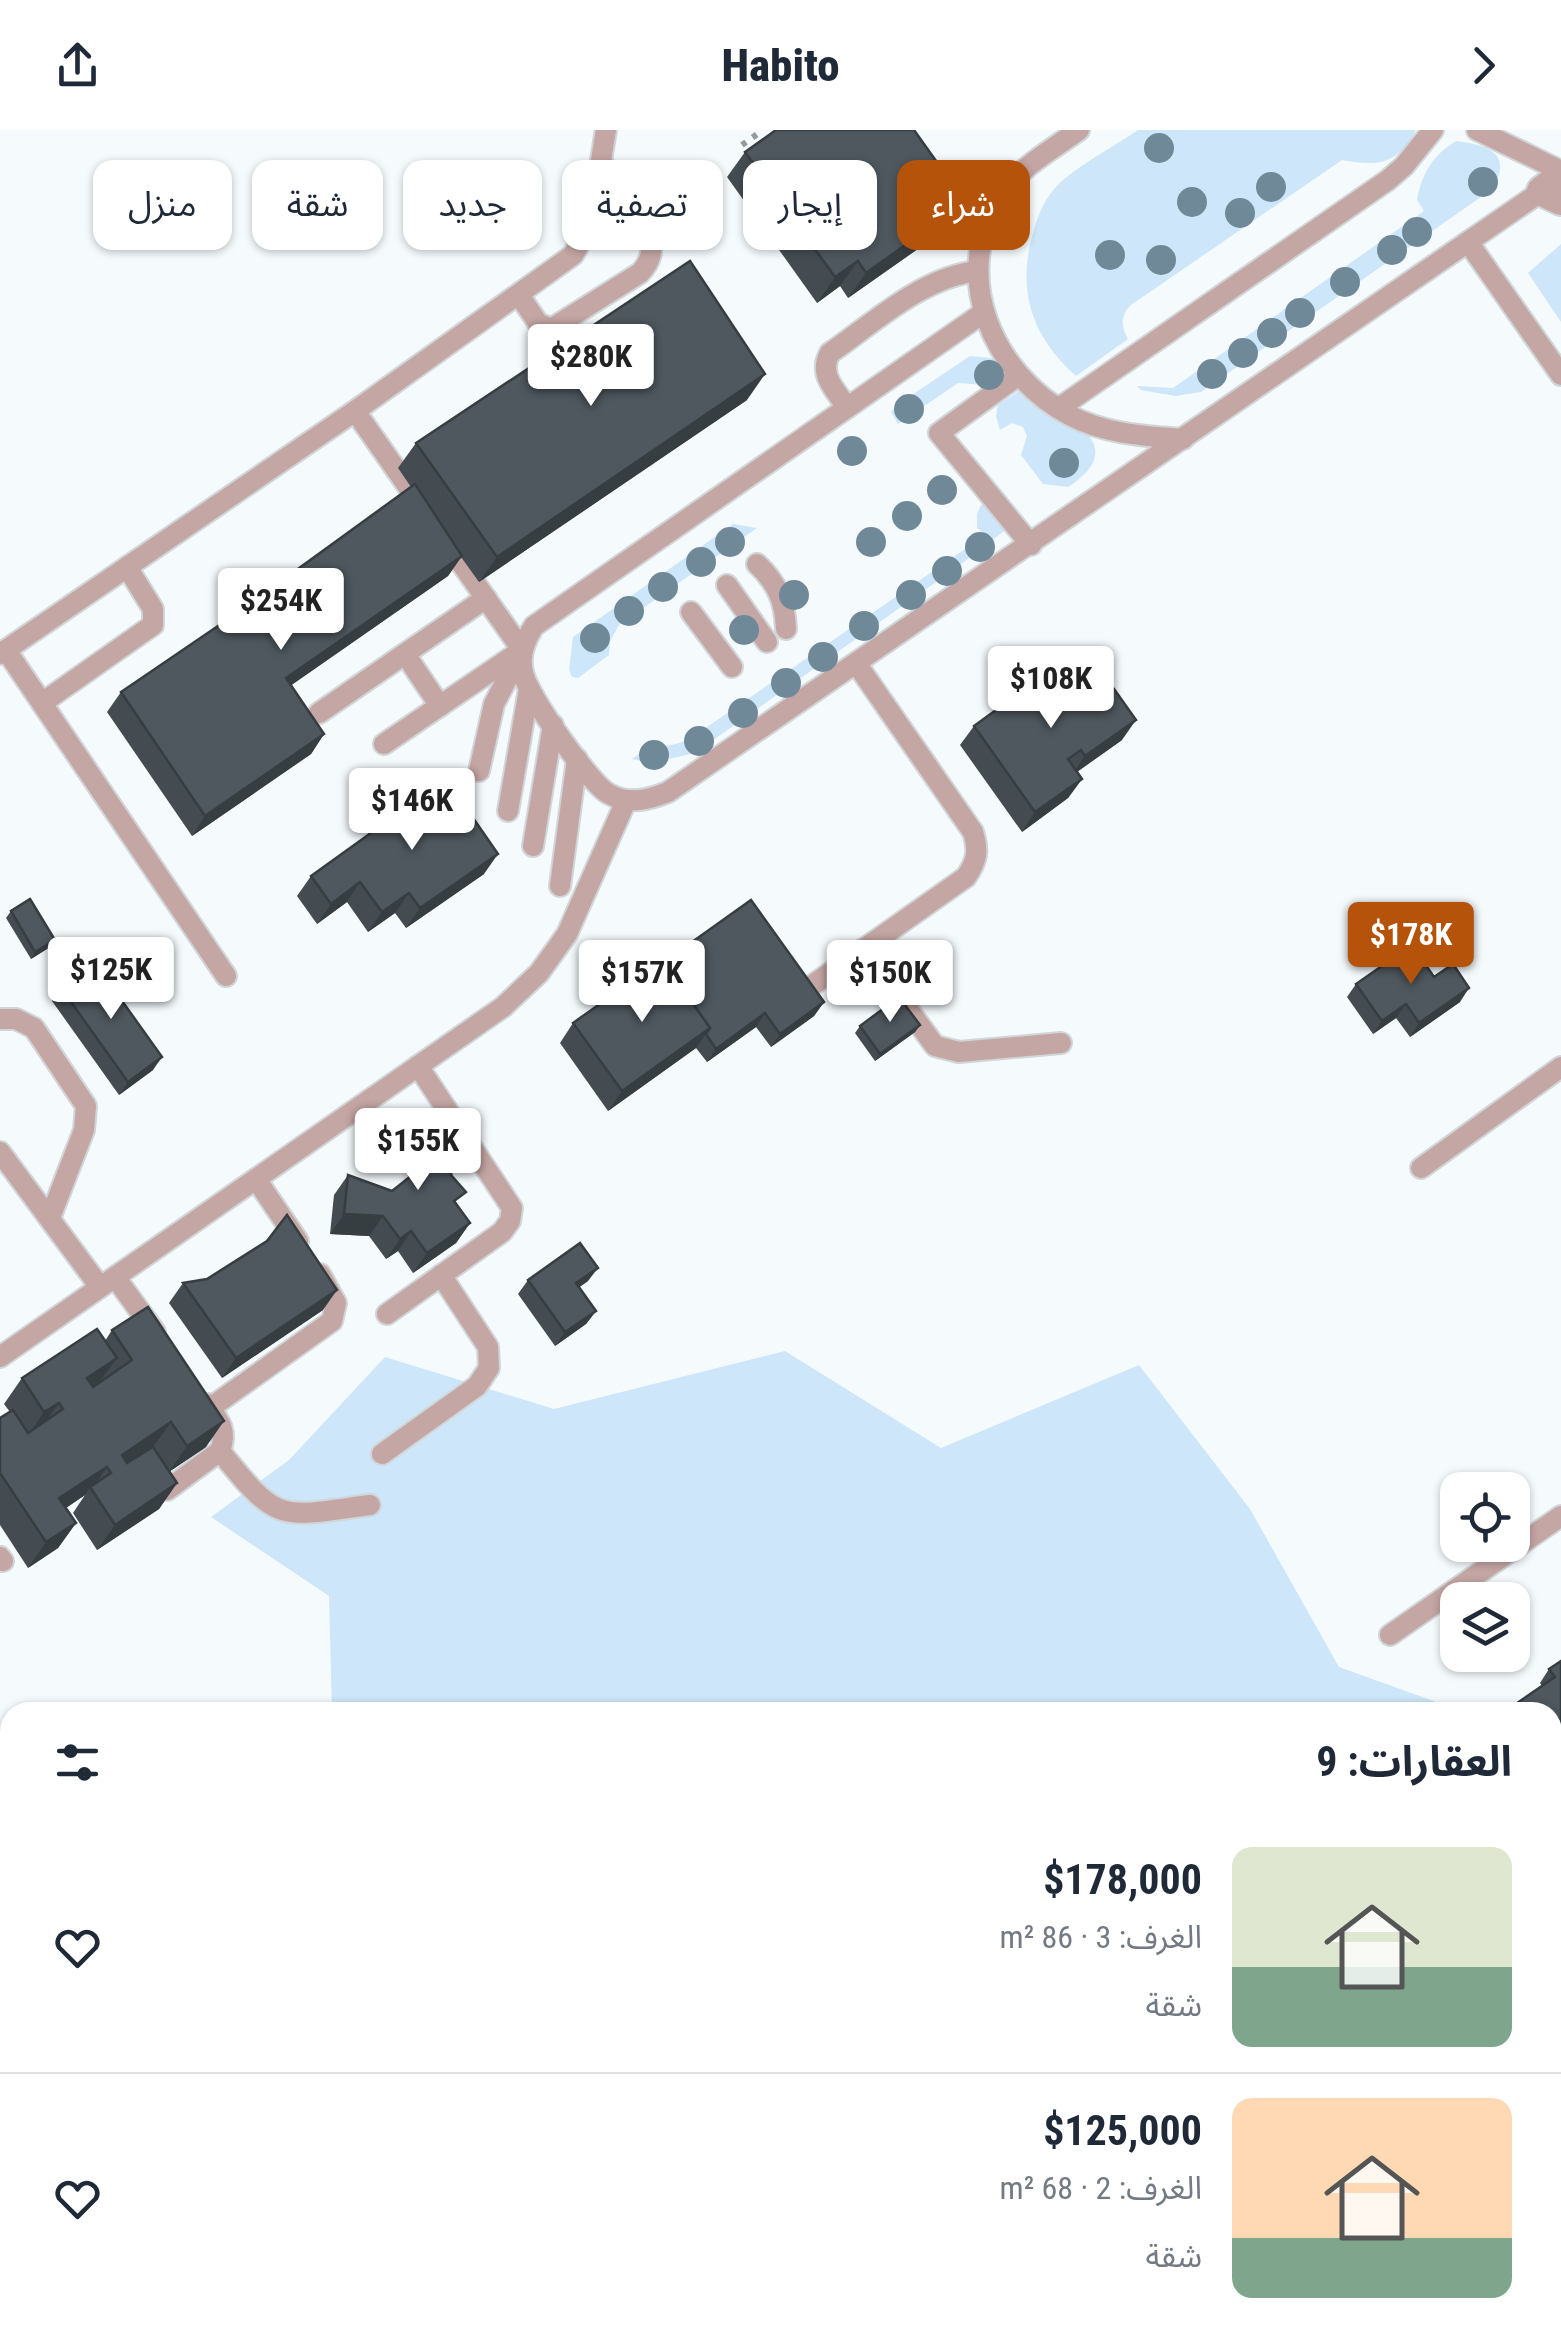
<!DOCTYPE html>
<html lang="ar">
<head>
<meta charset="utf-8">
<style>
  :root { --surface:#fff; --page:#f2f2f3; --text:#1f2937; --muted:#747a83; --line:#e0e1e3; --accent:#b45309 }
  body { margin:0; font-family:"Roboto Condensed","Noto Sans Arabic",sans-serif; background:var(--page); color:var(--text); direction:rtl; height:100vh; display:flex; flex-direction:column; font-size:38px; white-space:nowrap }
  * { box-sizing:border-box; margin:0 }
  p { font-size:32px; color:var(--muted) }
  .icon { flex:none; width:55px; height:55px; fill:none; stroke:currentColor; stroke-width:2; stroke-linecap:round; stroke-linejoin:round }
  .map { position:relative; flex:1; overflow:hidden; direction:ltr }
  .drawer { position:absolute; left:0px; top:1572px; width:1562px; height:642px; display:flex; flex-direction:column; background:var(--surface); border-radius:30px 30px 0 0; box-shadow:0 2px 8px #0004; direction:rtl }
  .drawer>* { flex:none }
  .top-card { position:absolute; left:30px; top:30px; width:1000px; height:90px; direction:rtl; display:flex; gap:20px }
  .tools { position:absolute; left:1440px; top:1342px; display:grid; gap:20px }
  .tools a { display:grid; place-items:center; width:90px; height:90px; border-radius:20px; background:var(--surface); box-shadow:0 2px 8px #0004; font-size:50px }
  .price { position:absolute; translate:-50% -85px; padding:0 22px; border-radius:10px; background:#fff; color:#222; font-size:32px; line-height:65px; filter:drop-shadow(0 2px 5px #0008) }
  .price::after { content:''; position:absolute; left:50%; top:60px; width:30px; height:22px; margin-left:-15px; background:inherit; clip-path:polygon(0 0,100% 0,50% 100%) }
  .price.on { background:var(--accent); color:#fff }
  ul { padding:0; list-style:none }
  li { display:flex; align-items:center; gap:30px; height:250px; padding:0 50px }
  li+li { border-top:2px solid var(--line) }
  li span { display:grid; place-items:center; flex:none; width:280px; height:200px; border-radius:20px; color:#555 }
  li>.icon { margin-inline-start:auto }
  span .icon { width:120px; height:120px; fill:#fffc; stroke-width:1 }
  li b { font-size:42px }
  h2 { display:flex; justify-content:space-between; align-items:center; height:120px; padding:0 50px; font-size:42px }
  .pill { padding:0 35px; border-radius:20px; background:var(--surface); box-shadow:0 2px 8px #0004; font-size:35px; line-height:90px }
  .pill.on { background:var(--accent); color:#fff }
  header { display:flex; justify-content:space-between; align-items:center; height:130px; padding:0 50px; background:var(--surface); font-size:45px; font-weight:800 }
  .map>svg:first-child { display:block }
  .green { fill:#cde6f9 }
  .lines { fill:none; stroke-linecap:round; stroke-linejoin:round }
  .lane-casing { stroke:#d0d5d8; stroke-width:24 }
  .street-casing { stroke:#d0d5d8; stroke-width:34 }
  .path { stroke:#959a9d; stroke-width:6; stroke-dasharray:5 8; stroke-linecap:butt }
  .lane { stroke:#c4a6a4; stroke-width:20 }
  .street { stroke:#c4a6a4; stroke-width:30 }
  .tree { fill:#6f8999 }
  .wall { fill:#444c52 }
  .shaded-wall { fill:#373e42 }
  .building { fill:#4f585f; stroke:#373e42; stroke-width:2.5 }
</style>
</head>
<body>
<header><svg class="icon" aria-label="forward" viewBox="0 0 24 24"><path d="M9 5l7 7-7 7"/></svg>Habito<svg class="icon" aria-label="share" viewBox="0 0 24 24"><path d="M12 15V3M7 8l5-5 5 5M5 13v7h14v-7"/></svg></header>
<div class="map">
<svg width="1561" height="2214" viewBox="0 0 1561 2214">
  <rect width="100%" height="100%" fill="#f5fafd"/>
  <g class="green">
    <path d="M1138,0H1415V2C1396,36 1376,36 1342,30L1131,175C1120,186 1121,197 1128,209L1076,246C1033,208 1017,163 1032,107C1037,88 1042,73 1055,58C1074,37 1114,17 1138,0Z"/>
    <path d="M1456,11C1488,15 1515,24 1491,60L1201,262L1175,266L1141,260L1137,256L1173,258L1424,81L1417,70C1422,43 1433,25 1456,11Z"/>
    <path d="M1561,114V192L1528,143Z"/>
    <path d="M970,226L992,228L1011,245L997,256L958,253L898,294L891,282L897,275Z"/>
    <path d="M1019,261L1028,263C1067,287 1133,315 1068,357L1043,354L1021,325L1027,306L1023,297L1012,293L1000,300L996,286L998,275Z"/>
    <path d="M991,373L1012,395L956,438L695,623L651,633L632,629C650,614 672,619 691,608L981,408L984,403L977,398V384L981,375Z"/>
    <path d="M733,394L757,398L619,495L610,511L609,525L578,548L572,547L569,540L573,507Z"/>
    <path d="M785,1221L941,1318L1139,1235L1250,1379L1339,1537L1464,1582H332L329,1466L211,1387L289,1330L385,1227L554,1279Z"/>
    <path d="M1553,1656H1561V1857L1552,1856Z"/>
    <path d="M1553,1943L1561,1944V2214H1205L1204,2205H1552Z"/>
  </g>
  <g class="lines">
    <defs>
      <g id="lane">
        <path d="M1079,0C1053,19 1021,36 1002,64C949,143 991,244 1071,286C1105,304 1145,306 1183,309"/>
        <path d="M1477,0L1561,41"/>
        <path d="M1468,112L1561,245"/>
        <path d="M519,165L538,193L551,199L640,143C651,131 653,122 650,106L601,31"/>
        <path d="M983,183L534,496C524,511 518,528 524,546C530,568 590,654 609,664C629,675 648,670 668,662L1542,61"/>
        <path d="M1019,245L939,303L1031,415"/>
        <path d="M847,277C835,260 818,244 830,223C875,192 922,147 978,141"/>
        <path d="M1059,278L1388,50L1404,36L1433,0"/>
        <path d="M355,281L423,378"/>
        <path d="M445,410L522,520"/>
        <path d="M757,434C777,453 785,471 786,499"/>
        <path d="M727,455L767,512"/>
        <path d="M691,482L732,537"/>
        <path d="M6,520L226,846"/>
        <path d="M0,524L355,281L573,125C597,88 598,43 606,0"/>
        <path d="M405,524L440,576"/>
        <path d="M42,573L153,495V479L127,437"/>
        <path d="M319,583L486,468"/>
        <path d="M384,614L522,520"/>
        <path d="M479,641L494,574L519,526"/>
        <path d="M508,681L529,559"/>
        <path d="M533,716L553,595"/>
        <path d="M560,756L577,629"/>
        <path d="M864,819L935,916L959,922L1061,913"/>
        <path d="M810,857L966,747C977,731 979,721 973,702L856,533"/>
        <path d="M0,889H16L34,898L86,976L84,1000L50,1088"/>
        <path d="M0,1022L100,1157"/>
        <path d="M1421,1038L1561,937"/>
        <path d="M256,1049L298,1111"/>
        <path d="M115,1147L155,1202"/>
        <path d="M387,1184L502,1102L510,1091L512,1078L418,936"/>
        <path d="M0,1227L503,877L539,843L567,804L626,671"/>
        <path d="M210,1278L332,1191L336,1173L320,1144"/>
        <path d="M220,1321C279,1395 279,1387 370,1375"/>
        <path d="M382,1324L477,1256L489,1238L488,1217L441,1145"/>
        <path d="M167,1360L220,1321C228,1301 219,1290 207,1274"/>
        <path d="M0,1427L3,1431"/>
        <path d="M1390,1505L1561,1386"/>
      </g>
      <path id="street" d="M1561,47L1542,61L1561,70"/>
    </defs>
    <use href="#lane" class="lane-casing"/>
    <use href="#street" class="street-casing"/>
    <path class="path" d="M742,15L763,0"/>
    <use href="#lane" class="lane"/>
    <use href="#street" class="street"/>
  </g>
  <g class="tree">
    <circle cx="1159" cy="18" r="15"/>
    <circle cx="1483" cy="52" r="15"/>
    <circle cx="1271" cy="57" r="15"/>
    <circle cx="1192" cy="72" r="15"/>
    <circle cx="1240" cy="83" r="15"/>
    <circle cx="1417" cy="102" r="15"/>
    <circle cx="1392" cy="120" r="15"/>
    <circle cx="1110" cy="125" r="15"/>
    <circle cx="1161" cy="130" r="15"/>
    <circle cx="1345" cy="152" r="15"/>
    <circle cx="1300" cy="183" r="15"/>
    <circle cx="1272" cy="203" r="15"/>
    <circle cx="1243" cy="223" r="15"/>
    <circle cx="1212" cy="244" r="15"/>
    <circle cx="989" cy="245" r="15"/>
    <circle cx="909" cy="279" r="15"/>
    <circle cx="852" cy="321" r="15"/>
    <circle cx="1064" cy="333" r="15"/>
    <circle cx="942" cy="360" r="15"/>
    <circle cx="907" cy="386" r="15"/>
    <circle cx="730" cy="412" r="15"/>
    <circle cx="871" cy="412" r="15"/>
    <circle cx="980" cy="417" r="15"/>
    <circle cx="701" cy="432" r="15"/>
    <circle cx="947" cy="441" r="15"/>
    <circle cx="663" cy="457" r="15"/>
    <circle cx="794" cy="465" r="15"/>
    <circle cx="911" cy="465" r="15"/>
    <circle cx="629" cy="481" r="15"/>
    <circle cx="864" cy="496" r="15"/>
    <circle cx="744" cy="500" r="15"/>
    <circle cx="595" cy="508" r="15"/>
    <circle cx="823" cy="527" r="15"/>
    <circle cx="786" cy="553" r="15"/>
    <circle cx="743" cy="583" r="15"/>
    <circle cx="699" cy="611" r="15"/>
    <circle cx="654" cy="625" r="15"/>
  </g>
  <g class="wall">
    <path d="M745,22L938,84L936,86L940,90L922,116L848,168L840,156L817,173L727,47Z"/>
    <path d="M747,270L479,452L461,427L448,446L291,555L324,604L311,624L192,706L107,582L121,562L240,481L411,357L398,338L416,313Z"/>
    <path d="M1028,548L1084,552L1080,558L1091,574L1122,610L1077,642L1082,649L1068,668L1022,702L960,615L974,596L1015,567Z"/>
    <path d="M484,744L406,798L395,783L368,802L347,772L317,794L297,766L311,746Z"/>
    <path d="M11,781L55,810L50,817L31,829L6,788Z"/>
    <path d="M664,832L824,872L814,886L771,917L756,897L707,932L696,918L608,981L560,913L573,893Z"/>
    <path d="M1434,847L1460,872L1410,907L1396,888L1373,904L1347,867L1356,854Z"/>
    <path d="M61,858L153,940L119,965L52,871Z"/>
    <path d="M920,895L915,902L875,931L855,903L860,896Z"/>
    <path d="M428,987L457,1075L470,1093L456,1113L413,1143L398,1121L386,1129L369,1106L330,1104L334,1065L348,1045L392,1061L409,1048L415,1007Z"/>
    <path d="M528,1150L588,1151L579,1157L596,1181L586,1194L555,1216L518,1164Z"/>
    <path d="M183,1153L323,1180L222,1248L169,1173Z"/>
    <path d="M112,1200L206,1317L170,1341L177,1353L159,1379L97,1420L73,1383L85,1365L66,1378L76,1393L58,1418L28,1438L0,1395V1288L10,1282L4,1274L22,1248L105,1211Z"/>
    <path d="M1561,1531V1629L1552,1635L1542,1556L1540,1553L1549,1539Z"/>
  </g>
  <g class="shaded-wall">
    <path d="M956,59L938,84L912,103L930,77Z"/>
    <path d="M940,90L922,116L848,168L866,143Z"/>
    <path d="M858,131L840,156L817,173L835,147Z"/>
    <path d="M765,244L747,270L479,452L497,427Z"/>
    <path d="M462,426L448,446L273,568L286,548Z"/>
    <path d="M1136,590L1122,610L1071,646L1085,626Z"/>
    <path d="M324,604L311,624L192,706L205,686Z"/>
    <path d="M1082,649L1068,668L1022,702L1035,682Z"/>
    <path d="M498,724L484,744L406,798L420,778Z"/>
    <path d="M360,752L347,772L317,794L331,774Z"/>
    <path d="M409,763L395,783L368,802L382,782Z"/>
    <path d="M55,810L50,817L31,829L35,822Z"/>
    <path d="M1469,858L1460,872L1410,907L1419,893Z"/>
    <path d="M824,872L814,886L771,917L780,904Z"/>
    <path d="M1406,874L1396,888L1373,904L1382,891Z"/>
    <path d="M765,883L756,897L707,932L716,919Z"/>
    <path d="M920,895L915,902L875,931L880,924Z"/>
    <path d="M710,898L696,918L608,981L622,961Z"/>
    <path d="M162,927L153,940L119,965L128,952Z"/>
    <path d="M344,1084L383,1086L369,1106L330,1104Z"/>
    <path d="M470,1093L456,1113L413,1143L427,1123Z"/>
    <path d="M411,1101L398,1121L386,1129L400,1109Z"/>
    <path d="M598,1138L588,1151L567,1166L576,1153Z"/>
    <path d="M337,1160L323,1180L222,1248L236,1228Z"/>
    <path d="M596,1181L586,1194L555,1216L565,1202Z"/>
    <path d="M117,1228L99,1253L69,1273L87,1248Z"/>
    <path d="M59,1273L41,1298L27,1307L44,1282Z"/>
    <path d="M224,1291L206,1317L169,1342L187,1316Z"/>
    <path d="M171,1292L153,1317L108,1347L122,1325Z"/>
    <path d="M107,1337L92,1359L90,1357L85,1365L42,1394L59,1368Z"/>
    <path d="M177,1353L159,1379L97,1420L115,1395Z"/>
    <path d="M76,1393L58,1418L28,1438L46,1412Z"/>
    <path d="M1561,1622V1629L1552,1635V1628Z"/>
  </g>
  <g class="building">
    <path d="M776,0H914L956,59L930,77L940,90L866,143L858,131L835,147L745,22Z"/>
    <path d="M690,131L765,244L497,427L416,313Z"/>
    <path d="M415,354L462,426L286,548L324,604L205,686L121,562L240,481Z"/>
    <path d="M1064,523L1084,552L1078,556L1091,574L1114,559L1136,590L1085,626L1081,620L1068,629L1082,649L1035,682L974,596L1032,554L1028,548Z"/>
    <path d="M446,649L498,724L420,778L409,763L382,782L360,752L331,774L311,746Z"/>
    <path d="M30,769L55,810L35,822L11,781Z"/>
    <path d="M751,770L824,872L780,904L765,883L716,919L706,904L710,898L664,832Z"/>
    <path d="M1412,815L1434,847L1453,834L1469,858L1419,893L1406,874L1382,891L1356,854Z"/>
    <path d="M662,830L710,898L622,961L573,893Z"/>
    <path d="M95,833L162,927L128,952L61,858Z"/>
    <path d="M899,867L920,895L880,924L860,896Z"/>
    <path d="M428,987L460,993L451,1045L466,1062L454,1071L470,1093L427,1123L411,1101L400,1109L383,1086L344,1084L348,1045L392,1061L421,1038Z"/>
    <path d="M287,1085L337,1160L236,1228L183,1153L207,1149L267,1111Z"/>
    <path d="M580,1113L598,1138L576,1153L596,1181L565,1202L528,1150Z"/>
    <path d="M148,1177L224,1291L187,1316L171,1292L122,1325L127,1333L153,1317L177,1353L115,1395L90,1357L111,1343L107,1337L59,1368L76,1393L46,1412L0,1343V1288L13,1280L28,1303L63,1279L59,1273L44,1282L22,1248L97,1199L117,1228L87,1248L93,1257L132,1230L112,1200Z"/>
    <path d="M1561,1531V1622L1552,1628V1582H1504L1555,1547L1549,1539Z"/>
  </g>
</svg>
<div class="tools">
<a><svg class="icon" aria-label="locate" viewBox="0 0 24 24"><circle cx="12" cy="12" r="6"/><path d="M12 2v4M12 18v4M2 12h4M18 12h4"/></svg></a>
<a><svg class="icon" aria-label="layers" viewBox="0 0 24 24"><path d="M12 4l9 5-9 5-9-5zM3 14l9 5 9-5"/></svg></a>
</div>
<b class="price" style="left:591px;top:279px">$280K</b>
<b class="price" style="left:281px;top:523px">$254K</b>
<b class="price" style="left:1051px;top:601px">$108K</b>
<b class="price" style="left:412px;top:723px">$146K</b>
<b class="price on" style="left:1411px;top:857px">$178K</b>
<b class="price" style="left:111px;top:892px">$125K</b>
<b class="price" style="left:642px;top:895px">$157K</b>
<b class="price" style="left:890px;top:895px">$150K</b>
<b class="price" style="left:418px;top:1063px">$155K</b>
<div class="top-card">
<a class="pill on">شراء</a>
<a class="pill">إيجار</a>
<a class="pill">تصفية</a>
<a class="pill">جديد</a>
<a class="pill">شقة</a>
<a class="pill">منزل</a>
</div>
<section class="drawer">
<h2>العقارات: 9<svg class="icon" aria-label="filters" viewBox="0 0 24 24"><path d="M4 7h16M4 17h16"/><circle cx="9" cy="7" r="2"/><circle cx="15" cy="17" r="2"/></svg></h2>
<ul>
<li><span style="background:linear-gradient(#dfe7d0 60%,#7fa58c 0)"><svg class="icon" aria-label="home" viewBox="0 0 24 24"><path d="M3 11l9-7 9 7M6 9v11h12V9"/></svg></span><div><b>$178,000</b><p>الغرف: 3 · 86 m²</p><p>شقة</p></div><svg class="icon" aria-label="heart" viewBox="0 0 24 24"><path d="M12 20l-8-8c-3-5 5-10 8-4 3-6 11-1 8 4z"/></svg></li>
<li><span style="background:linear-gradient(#ffd9b3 70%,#7fa58c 0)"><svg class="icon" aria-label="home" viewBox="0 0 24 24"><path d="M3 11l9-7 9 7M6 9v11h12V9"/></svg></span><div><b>$125,000</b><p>الغرف: 2 · 68 m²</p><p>شقة</p></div><svg class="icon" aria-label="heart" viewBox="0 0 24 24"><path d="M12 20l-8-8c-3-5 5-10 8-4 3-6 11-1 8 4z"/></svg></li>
</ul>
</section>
</div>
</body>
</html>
